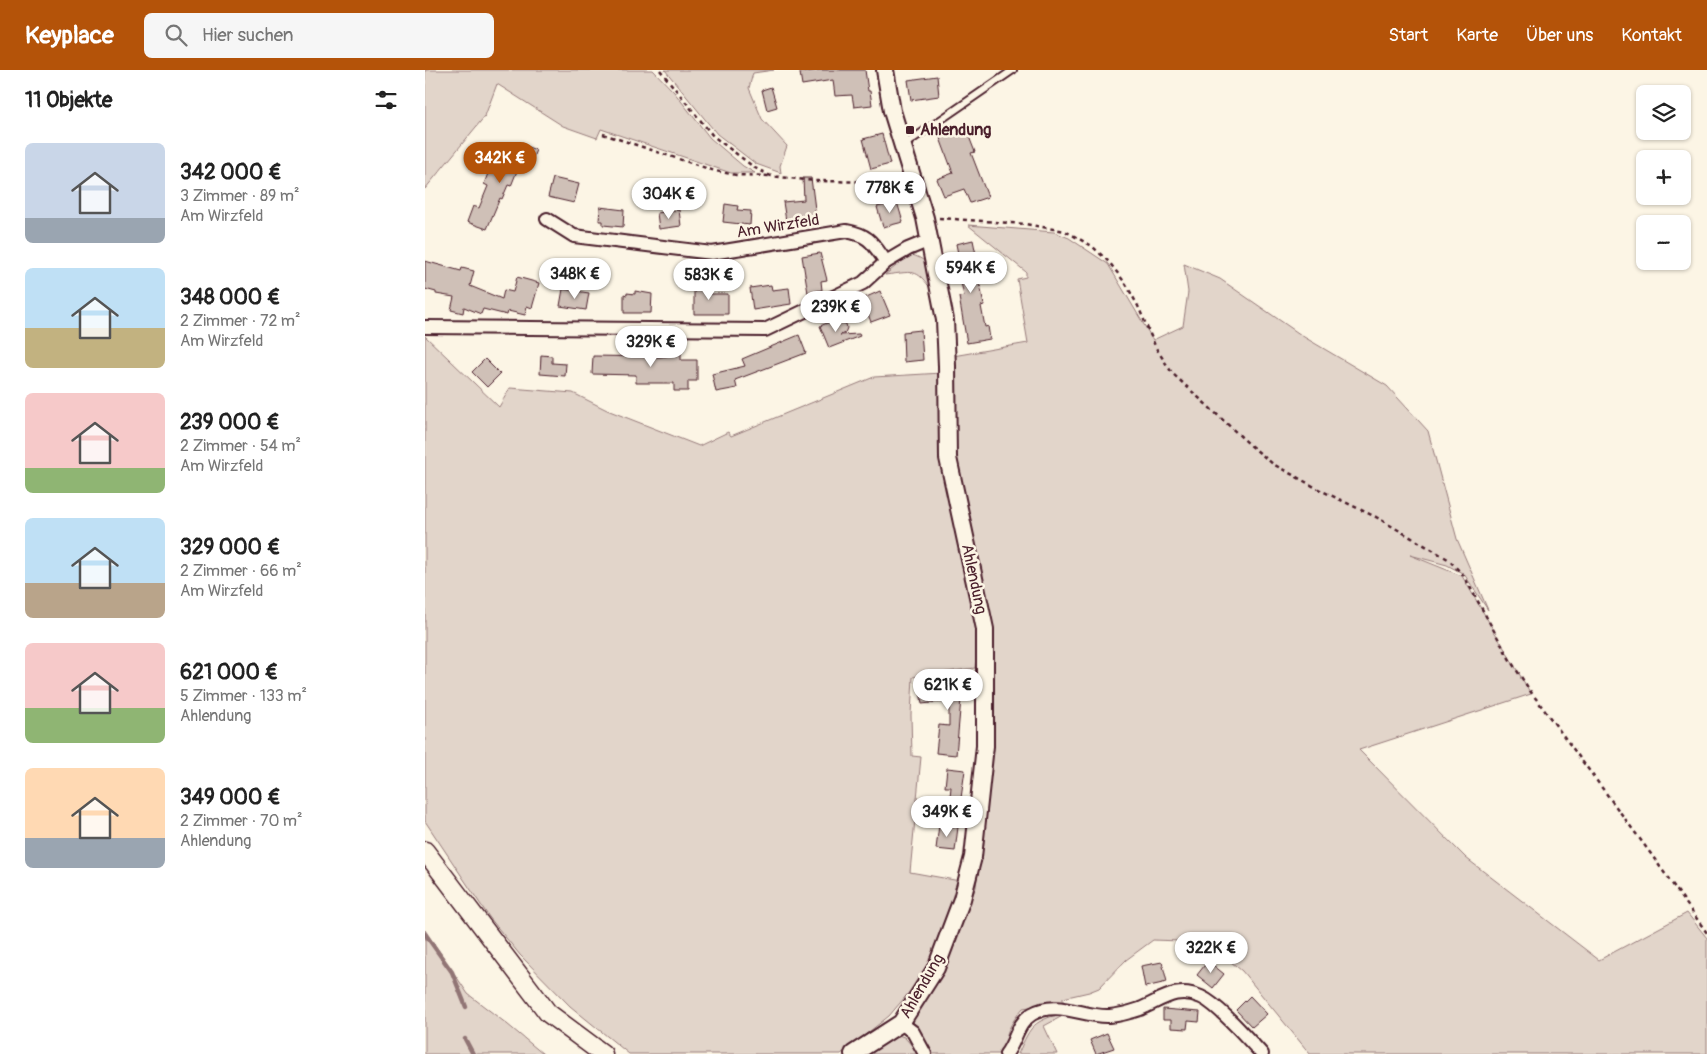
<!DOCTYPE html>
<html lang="de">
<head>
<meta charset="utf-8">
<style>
  :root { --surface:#fff; --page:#f6f6f6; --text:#222; --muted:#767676; --accent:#b45309 }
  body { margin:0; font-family:Pangolin,sans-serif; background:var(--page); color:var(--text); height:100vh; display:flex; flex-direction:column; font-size:19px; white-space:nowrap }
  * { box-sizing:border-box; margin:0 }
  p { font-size:16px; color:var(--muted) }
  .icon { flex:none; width:28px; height:28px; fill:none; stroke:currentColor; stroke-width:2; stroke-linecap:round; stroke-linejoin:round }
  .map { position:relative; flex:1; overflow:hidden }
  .panel { display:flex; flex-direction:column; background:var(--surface); width:425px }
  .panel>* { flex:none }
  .buttons { position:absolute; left:1211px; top:15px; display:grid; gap:10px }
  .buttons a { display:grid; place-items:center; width:55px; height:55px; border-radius:8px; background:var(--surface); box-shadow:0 1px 4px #0004; font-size:25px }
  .price { position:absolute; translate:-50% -42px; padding:0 11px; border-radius:18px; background:#fff; color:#222; font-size:16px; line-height:32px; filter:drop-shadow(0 1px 2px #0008) }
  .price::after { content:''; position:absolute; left:50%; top:30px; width:15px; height:11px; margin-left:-8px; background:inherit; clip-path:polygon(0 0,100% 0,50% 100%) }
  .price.active { background:var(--accent); color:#fff }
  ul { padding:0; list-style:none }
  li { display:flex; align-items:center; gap:15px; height:125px; padding:0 25px }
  li span { display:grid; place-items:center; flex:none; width:140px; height:100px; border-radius:8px; color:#555 }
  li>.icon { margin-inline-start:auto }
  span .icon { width:60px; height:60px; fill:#fffc; stroke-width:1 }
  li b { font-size:21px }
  h2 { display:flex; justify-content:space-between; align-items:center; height:60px; padding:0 25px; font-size:21px }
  header { display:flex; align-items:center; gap:30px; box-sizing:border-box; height:70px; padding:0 25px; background:var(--accent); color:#fff }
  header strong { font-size:24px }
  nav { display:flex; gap:28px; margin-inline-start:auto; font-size:18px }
  .search { width:350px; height:45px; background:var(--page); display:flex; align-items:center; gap:12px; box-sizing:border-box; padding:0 18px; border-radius:8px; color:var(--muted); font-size:19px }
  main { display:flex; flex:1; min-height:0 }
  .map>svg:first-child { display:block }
  .green { fill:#e2d5ca; stroke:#967a7a }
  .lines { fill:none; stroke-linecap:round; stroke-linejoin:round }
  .stream { stroke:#917474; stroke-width:4.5 }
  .building { fill:#cfc0b7; stroke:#4a1f2b }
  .service-casing { stroke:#4a1f2b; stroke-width:10 }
  .minor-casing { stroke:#4a1f2b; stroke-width:16 }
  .tertiary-casing { stroke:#4a1f2b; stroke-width:20 }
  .secondary-casing { stroke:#4a1f2b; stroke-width:21 }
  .path { stroke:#4a1f2b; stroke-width:2.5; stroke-dasharray:4 4; stroke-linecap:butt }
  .service { stroke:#fcf5e5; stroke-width:6 }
  .minor { stroke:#fcf5e5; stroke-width:12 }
  .tertiary { stroke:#fcf5e5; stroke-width:16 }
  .secondary { stroke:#fcf5e5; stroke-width:18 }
  .poi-dot { fill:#4a1f2b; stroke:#fcf5e5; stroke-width:2 }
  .labels { text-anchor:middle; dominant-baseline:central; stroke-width:5; stroke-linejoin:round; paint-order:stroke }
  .poi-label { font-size:16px; font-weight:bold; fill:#4a1f2b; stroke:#fcf5e5; text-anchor:start }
  .street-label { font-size:16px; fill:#4a1f2b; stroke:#fcf5e5 }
</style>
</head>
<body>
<header>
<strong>Keyplace</strong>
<div class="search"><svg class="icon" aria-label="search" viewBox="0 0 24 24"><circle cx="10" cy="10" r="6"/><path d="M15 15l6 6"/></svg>Hier suchen</div>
<nav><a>Start</a><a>Karte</a><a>Über uns</a><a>Kontakt</a></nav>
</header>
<main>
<section class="panel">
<h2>11 Objekte<svg class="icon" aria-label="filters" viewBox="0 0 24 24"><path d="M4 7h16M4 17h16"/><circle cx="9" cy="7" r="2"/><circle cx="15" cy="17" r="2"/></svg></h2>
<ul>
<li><span style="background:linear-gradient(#c9d6e8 75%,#9aa5b1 0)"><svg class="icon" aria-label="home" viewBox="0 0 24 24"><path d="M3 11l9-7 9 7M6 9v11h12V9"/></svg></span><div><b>342 000 €</b><p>3 Zimmer · 89 m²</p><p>Am Wirzfeld</p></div></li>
<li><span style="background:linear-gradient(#bfe0f5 60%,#c2b280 0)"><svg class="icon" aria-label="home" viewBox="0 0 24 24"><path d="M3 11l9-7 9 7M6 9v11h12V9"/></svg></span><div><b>348 000 €</b><p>2 Zimmer · 72 m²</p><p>Am Wirzfeld</p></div></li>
<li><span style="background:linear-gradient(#f6c9c9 75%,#8fb573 0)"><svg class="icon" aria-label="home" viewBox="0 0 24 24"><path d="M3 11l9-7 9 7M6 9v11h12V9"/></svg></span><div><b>239 000 €</b><p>2 Zimmer · 54 m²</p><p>Am Wirzfeld</p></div></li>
<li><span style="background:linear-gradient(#bfe0f5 65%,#b9a48a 0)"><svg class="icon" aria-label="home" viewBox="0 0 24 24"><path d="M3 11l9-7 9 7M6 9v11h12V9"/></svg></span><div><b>329 000 €</b><p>2 Zimmer · 66 m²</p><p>Am Wirzfeld</p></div></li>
<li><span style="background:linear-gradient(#f6c9c9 65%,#8fb573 0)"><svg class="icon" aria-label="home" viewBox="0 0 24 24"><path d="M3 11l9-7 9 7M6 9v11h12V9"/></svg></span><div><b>621 000 €</b><p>5 Zimmer · 133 m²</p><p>Ahlendung</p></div></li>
<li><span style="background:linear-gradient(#ffd9b3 70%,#9aa5b1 0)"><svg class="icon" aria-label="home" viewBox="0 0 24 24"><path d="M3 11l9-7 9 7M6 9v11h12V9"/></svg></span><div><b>349 000 €</b><p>2 Zimmer · 70 m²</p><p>Ahlendung</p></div></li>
</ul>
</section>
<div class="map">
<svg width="1282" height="984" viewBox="0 0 1282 984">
  <rect width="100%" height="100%" fill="#fcf5e5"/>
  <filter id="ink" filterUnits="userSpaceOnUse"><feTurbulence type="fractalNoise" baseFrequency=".02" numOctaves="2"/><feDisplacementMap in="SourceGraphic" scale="10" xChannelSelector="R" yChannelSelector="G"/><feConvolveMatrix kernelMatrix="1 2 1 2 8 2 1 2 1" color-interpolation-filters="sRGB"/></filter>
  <g filter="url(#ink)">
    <g class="green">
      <path d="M0,0H228L249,22L285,68L318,96L330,103H306L176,59L172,68L138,56L72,14L60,46L0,119Z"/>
      <path d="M240,0H349L328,3L324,18L337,49L362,76L355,96L356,103L331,94L292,64Z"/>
      <path d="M543,155L629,162L644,168L683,194L728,270L758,256L763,222L759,194L795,209L879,267L962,316L1003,361L1032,469L1063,540L1039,504L1022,495L985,485L1037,506L1106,624L934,680L1041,788L1174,890L1262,843L1282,868V984H885L817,901L782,872L728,870L701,890L674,918L664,922L638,928V932L598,938C592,945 587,952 583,961C581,969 581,977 576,984H505L490,958L487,948L531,866L551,817L568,668L530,384L528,286L603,273L592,209L601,207V202Z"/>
      <path d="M487,185C509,191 507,207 511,226C491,198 493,201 460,205L482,187Z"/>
      <path d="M0,266L74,337L85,318L148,323L182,340L274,376L303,362L306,366L449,307L517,303L553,560L550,598L488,607L486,645L487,686L496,687L485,802L535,811L523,841L517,867L492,913L464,946L416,984H204L145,936L95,885L64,847L0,751Z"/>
      <path d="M0,860L43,924L82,954L118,984H0Z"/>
      <path d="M639,942L643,943L619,956L632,984H593C607,953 607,953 639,942Z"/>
      <path d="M473,965L479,967L495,984H433L453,971Z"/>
    </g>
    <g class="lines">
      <g class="stream">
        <path d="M0,864L27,902L41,937"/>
        <path d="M40,969L48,984"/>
      </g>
    </g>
    <g class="building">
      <path d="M394,0H440L443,21H445L447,35L429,37L427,25L410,26L408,10L377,15L375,3Z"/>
      <path d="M512,6L514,26L486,30L483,10Z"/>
      <path d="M346,17L352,37L342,40L337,20Z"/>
      <path d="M541,59L550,82L546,83L563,127L545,133L539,119L519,126L512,109L528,103L515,68Z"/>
      <path d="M457,64L465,94L446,99L438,69Z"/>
      <path d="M86,74L94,77L95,74L111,80L103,100L94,96L86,116L83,115L77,129L75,128L62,159L42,152L48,136L54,138L63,116L59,114L65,98L76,102Z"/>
      <path d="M128,108L154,114L149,133L123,127Z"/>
      <path d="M378,108H386L391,147L361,151L358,132L379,130Z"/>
      <path d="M472,132L478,152L458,157L452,137Z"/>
      <path d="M300,134L313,136L312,140L326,141L325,155L298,152Z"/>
      <path d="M175,137L199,140L198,157L178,155V151H174Z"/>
      <path d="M254,140L256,156L234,159L232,143Z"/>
      <path d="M548,170L556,209H554L559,235L556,236L560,257L563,256L565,269L542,273L534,227L539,226L533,199L536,198L531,174Z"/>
      <path d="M395,183L402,210L396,211L397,220L383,223L377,186Z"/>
      <path d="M0,191L36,201L37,198L49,201L45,216L77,229L79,220L88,222L92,207L114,213L107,238L102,236L100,245L83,241L82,245L58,239L56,244L39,237L38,243L26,240L29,227L11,224V222L0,219Z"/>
      <path d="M269,212H281L280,224H303V244H269Z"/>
      <path d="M346,215L347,220L364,218L366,234L328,240L325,218Z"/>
      <path d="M138,219L164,223L161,240L135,236Z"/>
      <path d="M210,221L227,224L226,243H199V224L202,225V223L210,224Z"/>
      <path d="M455,221L465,245L446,252L437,229Z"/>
      <path d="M414,248L415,252L421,254L422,258L420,263L415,265L434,264L435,266L404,278L395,256Z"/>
      <path d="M496,260L498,290L479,292L478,262Z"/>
      <path d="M374,265L381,283L310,310L312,318L291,322L287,304L320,296L317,289Z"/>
      <path d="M242,274H256V290H272V311H263V321H249V313H211V305L167,304L168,286L235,287L242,286Z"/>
      <path d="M116,285L127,286V293L141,294L140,306L115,304Z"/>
      <path d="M60,289L75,304L62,317L47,302Z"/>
      <path d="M544,609V628L536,629L531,685L511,683L514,655L524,656V631L497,634L495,620L519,617L518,610Z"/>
      <path d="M522,698L540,700L536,728L525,727L526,717H520Z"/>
      <path d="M514,755L533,757L530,781L511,779Z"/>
      <path d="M783,891L799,904L788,918L772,905Z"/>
      <path d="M737,892L742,912L720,917L716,896Z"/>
      <path d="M825,926L842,944L827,957L811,940Z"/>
      <path d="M738,939L775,942L774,952L763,951L762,959L746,958V950H738Z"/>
      <path d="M682,963L689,978L671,984L665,970Z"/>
    </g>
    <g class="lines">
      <defs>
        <path id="service" d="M479,75L588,0"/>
        <g id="minor">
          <path d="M122,149L149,166L287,183L421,161C445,165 448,174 461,192"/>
          <path d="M0,257L340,260L438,213L461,192L483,179L505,170"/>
          <path d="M476,953L488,962L500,984"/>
          <path d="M581,984C591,971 592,953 607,944C632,929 660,948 685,946C695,945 706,942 715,939C737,930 751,916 776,927C794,935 823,969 837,984"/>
        </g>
        <path id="tertiary" d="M428,984L476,953L511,898L537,829L548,787L560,676V559L523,388L522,296L520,250L500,148L467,41L460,0"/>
        <path id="secondary" d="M0,781L123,943L178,984"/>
      </defs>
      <use href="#service" class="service-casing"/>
      <use href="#minor" class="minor-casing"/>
      <use href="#tertiary" class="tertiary-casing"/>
      <use href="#secondary" class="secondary-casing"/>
      <g class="path">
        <path d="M235,0L288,66L330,98L346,106L390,111L465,112L476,114"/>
        <path d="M178,64L290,101L311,105L345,106"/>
        <path d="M514,148L600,154L640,161L667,176L684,192L701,214L713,236L731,278L747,303L825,375L848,394L897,421L951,447L1023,489L1039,506L1085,590L1106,622L1226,784L1282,863"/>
      </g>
      <use href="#service" class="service"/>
      <use href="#minor" class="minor"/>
      <use href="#tertiary" class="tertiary"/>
      <use href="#secondary" class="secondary"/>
    </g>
  </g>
  <rect class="poi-dot" x="480" y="55" width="10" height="10" rx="2.5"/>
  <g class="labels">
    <g class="poi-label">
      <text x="495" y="60">Ahlendung</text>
    </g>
    <g class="street-label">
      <text transform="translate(353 156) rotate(-9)">Am Wirzfeld</text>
      <text transform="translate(549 509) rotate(78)">Ahlendung</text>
      <text transform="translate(497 916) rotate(-60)">Ahlendung</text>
    </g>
  </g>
</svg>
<div class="buttons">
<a><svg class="icon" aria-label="layers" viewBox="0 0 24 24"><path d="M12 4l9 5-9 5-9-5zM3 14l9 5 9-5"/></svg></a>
<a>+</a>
<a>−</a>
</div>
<b class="price active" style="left:75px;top:114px">342K €</b>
<b class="price" style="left:465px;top:144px">778K €</b>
<b class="price" style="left:244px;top:150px">304K €</b>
<b class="price" style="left:546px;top:224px">594K €</b>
<b class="price" style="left:150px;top:230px">348K €</b>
<b class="price" style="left:284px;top:231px">583K €</b>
<b class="price" style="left:411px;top:263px">239K €</b>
<b class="price" style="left:226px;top:298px">329K €</b>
<b class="price" style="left:523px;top:641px">621K €</b>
<b class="price" style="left:522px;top:768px">349K €</b>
<b class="price" style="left:786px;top:904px">322K €</b>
</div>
</main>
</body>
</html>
